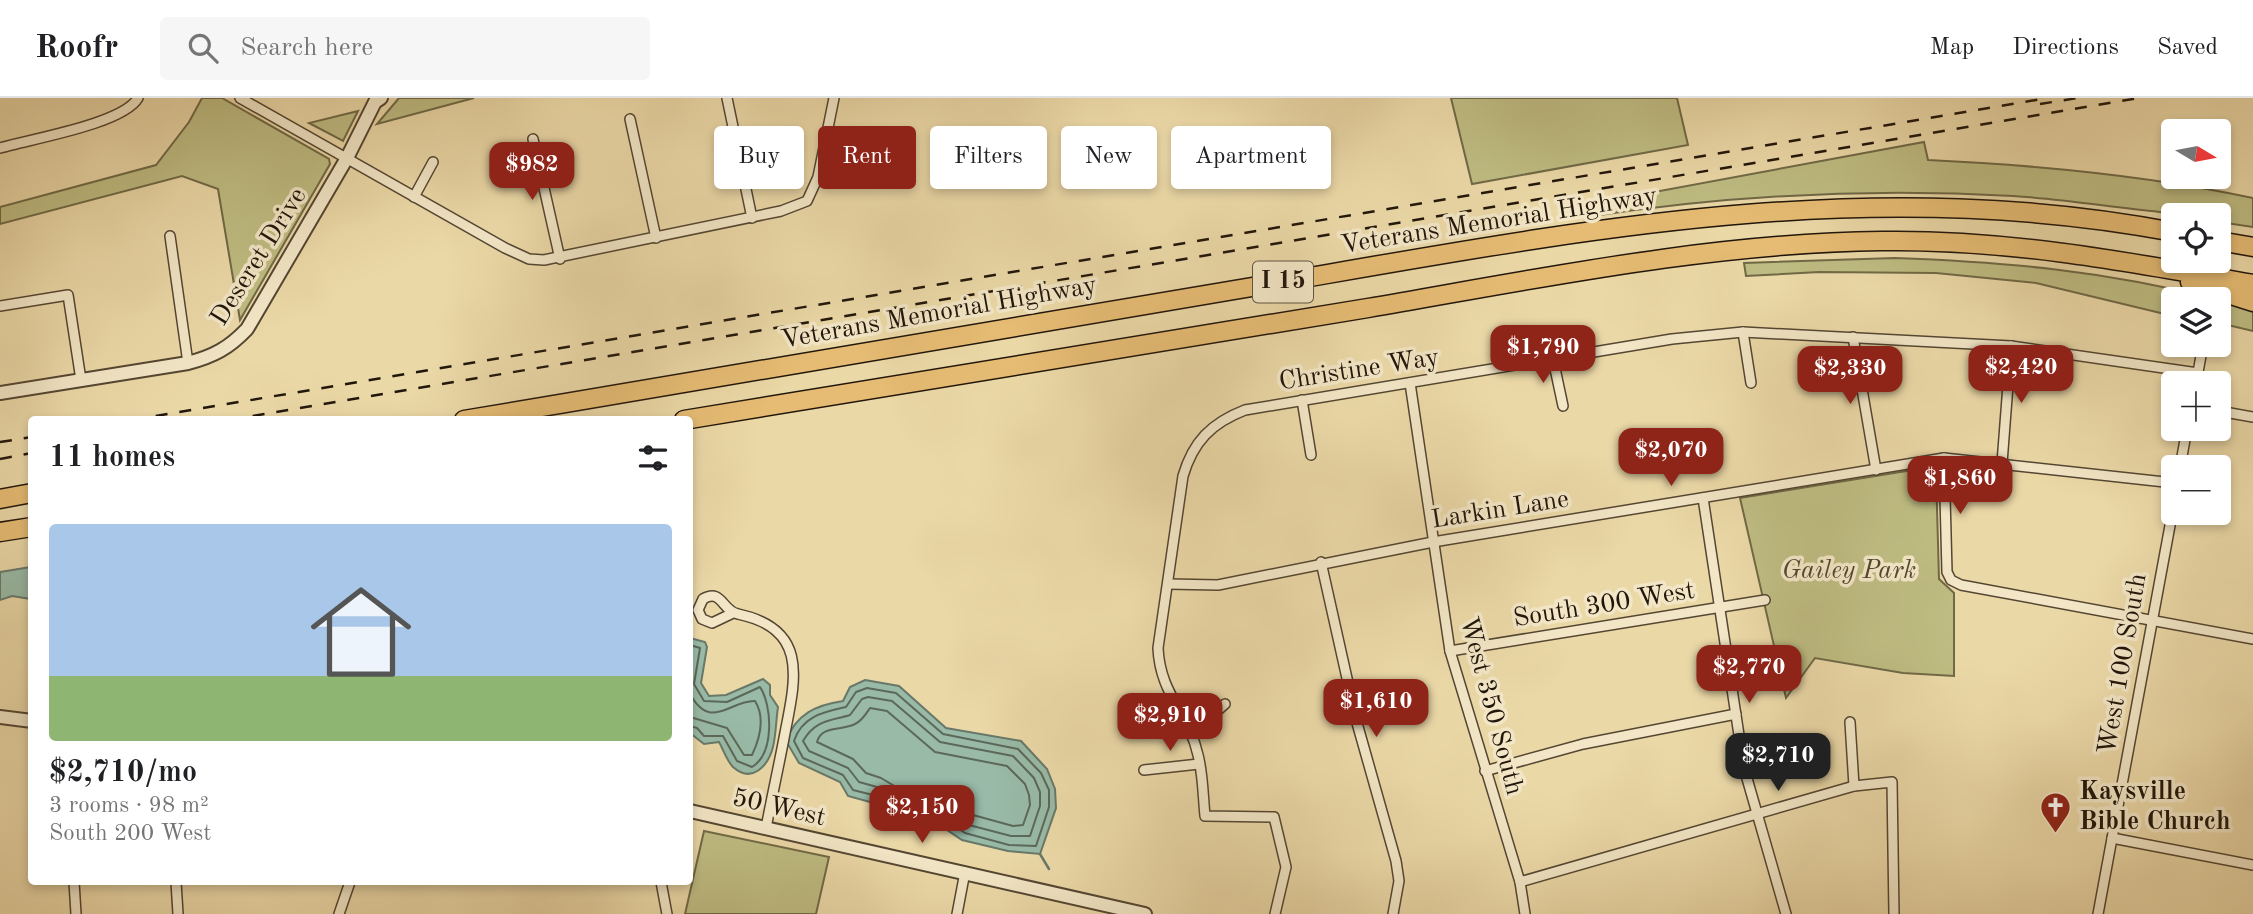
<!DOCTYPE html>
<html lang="en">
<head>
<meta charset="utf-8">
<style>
  :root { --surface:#fff; --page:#f6f6f6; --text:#202124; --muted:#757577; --line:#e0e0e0; --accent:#8f2418 }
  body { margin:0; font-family:"Old Standard TT",serif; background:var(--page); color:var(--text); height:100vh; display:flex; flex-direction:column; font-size:26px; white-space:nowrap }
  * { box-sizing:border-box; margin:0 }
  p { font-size:23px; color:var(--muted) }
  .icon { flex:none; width:38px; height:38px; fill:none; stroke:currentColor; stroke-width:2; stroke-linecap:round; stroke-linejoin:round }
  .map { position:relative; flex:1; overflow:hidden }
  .details { position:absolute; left:28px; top:318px; width:665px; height:469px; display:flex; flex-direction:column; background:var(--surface); border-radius:7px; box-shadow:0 4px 10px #0003 }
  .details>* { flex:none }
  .banner { position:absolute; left:714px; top:28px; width:665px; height:63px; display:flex; gap:14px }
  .needle { width:46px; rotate:100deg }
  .buttons { position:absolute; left:2161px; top:21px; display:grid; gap:14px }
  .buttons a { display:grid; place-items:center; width:70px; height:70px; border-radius:7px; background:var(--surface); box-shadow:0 4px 10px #0003; font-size:35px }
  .price { position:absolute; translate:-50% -60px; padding:0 16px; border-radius:14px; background:var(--accent); color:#fff; font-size:23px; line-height:46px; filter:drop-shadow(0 2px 4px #0008) }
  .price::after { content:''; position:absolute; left:50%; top:42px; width:21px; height:16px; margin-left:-10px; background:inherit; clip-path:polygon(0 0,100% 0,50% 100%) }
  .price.on { background:#222; color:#fff }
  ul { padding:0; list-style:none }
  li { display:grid; align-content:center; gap:14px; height:371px; padding:0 21px }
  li+li { border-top:2px solid var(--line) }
  li span { display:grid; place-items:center; height:217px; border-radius:7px; color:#555 }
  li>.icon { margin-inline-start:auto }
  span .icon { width:126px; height:126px; fill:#fffc; stroke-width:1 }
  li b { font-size:30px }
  h2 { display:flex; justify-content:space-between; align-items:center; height:84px; padding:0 21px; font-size:30px }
  .tag { padding:0 24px; border-radius:7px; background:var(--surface); box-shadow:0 4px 10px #0003; font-size:24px; line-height:63px }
  .tag.on { background:var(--accent); color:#fff }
  header { display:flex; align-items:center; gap:42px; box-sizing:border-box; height:98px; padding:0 35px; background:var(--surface); border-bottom:2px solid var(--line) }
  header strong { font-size:33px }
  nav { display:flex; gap:38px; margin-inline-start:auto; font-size:24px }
  .search { width:490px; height:63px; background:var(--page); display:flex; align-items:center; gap:18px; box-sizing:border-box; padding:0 24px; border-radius:7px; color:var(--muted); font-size:26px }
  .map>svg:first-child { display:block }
  .green { fill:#bebc82; stroke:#706946; stroke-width:2 }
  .water { fill:#98baa7; stroke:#687869; stroke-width:2 }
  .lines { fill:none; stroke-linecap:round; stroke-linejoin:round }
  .shore { stroke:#5c6859; stroke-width:2 }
  .stream { stroke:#687869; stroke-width:2.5 }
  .minor-casing { stroke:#544632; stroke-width:12 }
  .tertiary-casing { stroke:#544632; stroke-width:16 }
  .motorway-casing { stroke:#21160b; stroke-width:21 }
  .minor { stroke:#f2e6c6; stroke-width:9 }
  .tertiary { stroke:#f2e6c6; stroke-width:12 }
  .motorway { stroke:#e6bc74; stroke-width:18 }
  .rail { stroke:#21160b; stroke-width:2.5; stroke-dasharray:12 12; stroke-linecap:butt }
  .labels { text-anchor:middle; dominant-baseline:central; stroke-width:7; stroke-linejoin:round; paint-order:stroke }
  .shield { fill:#f2e6c6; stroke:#605443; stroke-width:2 }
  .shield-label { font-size:24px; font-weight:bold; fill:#21160b }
  .street-label { font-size:26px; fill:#21160b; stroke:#f2e6c6 }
  .park-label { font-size:26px; font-style:italic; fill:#50482f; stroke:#f2e6c6 }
  .poi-label { font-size:26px; font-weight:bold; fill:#21160b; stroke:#f2e6c6; text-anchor:start }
</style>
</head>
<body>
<header>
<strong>Roofr</strong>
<div class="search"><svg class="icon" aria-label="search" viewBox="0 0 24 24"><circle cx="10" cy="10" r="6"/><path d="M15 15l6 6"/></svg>Search here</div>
<nav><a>Map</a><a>Directions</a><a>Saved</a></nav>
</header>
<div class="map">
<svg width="2253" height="816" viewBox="0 0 2253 816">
  <rect width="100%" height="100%" fill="#ebd8a7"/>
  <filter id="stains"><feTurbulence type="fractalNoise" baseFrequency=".00286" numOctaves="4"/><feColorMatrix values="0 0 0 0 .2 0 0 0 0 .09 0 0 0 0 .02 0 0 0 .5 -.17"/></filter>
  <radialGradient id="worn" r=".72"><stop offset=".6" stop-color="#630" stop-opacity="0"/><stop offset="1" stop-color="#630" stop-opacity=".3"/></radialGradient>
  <g class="green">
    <path d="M202,0H222L329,61L330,66L240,222L218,91L182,78L0,126V109L156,67L189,24Z"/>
    <path d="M399,0H474L377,26Z"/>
    <path d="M1451,0H1677L1688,47L1472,86Z"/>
    <path d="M358,13L343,43L309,25Z"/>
    <path d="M1924,44L1928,62C2037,67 2145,77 2253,100V129L2219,124V117C2150,117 2082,102 2013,98C1870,90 1728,97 1586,119L1584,107Z"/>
    <path d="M1895,160C2007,164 2105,173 2215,201H2174L2173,218L2036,185L1936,175L1819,174L1746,178L1744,165Z"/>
    <path d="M2219,202L2253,211V233L2219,225Z"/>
    <path d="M1925,370L1936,375L1939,481L1954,495V578L1903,575L1815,560L1786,600L1740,400Z"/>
    <path d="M704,733L829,759L816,816H685Z"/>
  </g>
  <g class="water">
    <path d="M31,469V501L12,498L0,502V474Z"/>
    <path d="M690,540L705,544L707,549L701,585L709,598L726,597L763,581L770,587V597L778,609C776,622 776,637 773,649C768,668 752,686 733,669C727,663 723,651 719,644L704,646L690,635Z"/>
    <path d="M865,582L899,588L946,630L1021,643L1047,671L1055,691L1056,710L1040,756L1008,753L962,742L941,728L904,721L870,704L848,698L840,684L799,665L786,643C796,616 816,607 843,603L850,589Z"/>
  </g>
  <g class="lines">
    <g class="shore">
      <path d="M690,547L700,550L694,586L704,603L727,604L760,589C772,607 775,655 752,669L737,663L723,638H704L697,630L690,628"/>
      <path d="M867,590L896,595L943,636L1018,651L1041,675L1049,692V709L1036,748L1009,747L965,735L944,721L922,719L892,710L873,697L853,692L843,677L803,660L794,643C802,618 824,614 846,609L856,594Z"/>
      <path d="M690,596C711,634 730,602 755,603C765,619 760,640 752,657H744L727,630L690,619"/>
      <path d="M868,599L892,603L940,644L1013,658L1034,680L1040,694V708L1030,738H1011L969,727L947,713L924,711L896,702L877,689L859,684L848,670L809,653L803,643C815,622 830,623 850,617L862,601Z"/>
      <path d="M870,610L887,613L935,654L1007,668L1025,686L1029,697L1030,707L1023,727L1013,728L973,717L950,703L901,692L881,680L866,675L853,661L817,644C821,627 842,633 855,626C862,623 866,616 870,610Z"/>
    </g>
    <path class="stream" d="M1040,756L1049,771"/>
    <defs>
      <g id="minor">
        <path d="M240,0L505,150L529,161L544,162L781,113L807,103L818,79L834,0"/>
        <path d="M727,0L752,120"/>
        <path d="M630,21L656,140"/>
        <path d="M533,41L560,161"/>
        <path d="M0,50C30,41 123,26 138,0"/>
        <path d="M414,99L433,64"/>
        <path d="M170,138L188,265"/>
        <path d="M0,208L68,197L81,282"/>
        <path d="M1743,234L1751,285"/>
        <path d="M1853,239L1876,372"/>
        <path d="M1553,261L1563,308"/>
        <path d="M1410,285L1450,553L1520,784L1525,816"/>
        <path d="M2196,285L2203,247"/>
        <path d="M1302,302L1311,357"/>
        <path d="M2219,313L2253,319"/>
        <path d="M1944,360L1947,474L1951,482L1961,487L2253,541"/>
        <path d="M2002,365L2011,248"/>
        <path d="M2180,369L2187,331"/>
        <path d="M1703,400L1744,670L1786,816"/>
        <path d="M1321,464L1357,625L1396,763L1399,783L1393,816"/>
        <path d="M1168,486L1218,487L1433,444L1944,360L2174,385"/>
        <path d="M733,515L712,525L702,521L698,512L703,501C722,490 722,513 738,516C808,531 796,579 785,635C779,667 772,698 766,730"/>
        <path d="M1450,553L1765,502"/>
        <path d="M1850,624L1854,688"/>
        <path d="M1187,627L1216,614L1225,606"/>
        <path d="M1144,672L1199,666"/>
        <path d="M1485,673L1583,646L1736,616"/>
        <path d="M2112,740L2253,767"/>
        <path d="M74,784L76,816"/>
        <path d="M176,784L178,816"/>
        <path d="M661,784L667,816"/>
        <path d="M1520,784L1854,688L1892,684L1894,816"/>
        <path d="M339,816L350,784"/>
        <path d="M957,816L965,774"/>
        <path d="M1275,816L1286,769L1274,719L1205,718C1203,698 1203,676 1198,657C1189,615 1160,597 1158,550L1183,378C1193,344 1211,325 1245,312L1672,241L1743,234L2011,248L2198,275"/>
        <path d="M2098,816L2174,406"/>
      </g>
      <g id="tertiary">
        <path d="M0,295L188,265C214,258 229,250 247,231L347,60L375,4L381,0"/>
        <path d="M0,619L32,623"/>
        <path d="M690,713L1145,816"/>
      </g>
      <g id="motorway">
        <path d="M2219,143L2253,149"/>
        <path d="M2190,184L2253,204"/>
        <path d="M464,322C727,278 990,233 1252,189C1562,136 1859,74 2174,134"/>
        <path d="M684,322C912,285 1140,248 1368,210C1537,181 1710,145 1882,143C2007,141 2130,164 2253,186"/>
        <path d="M0,401L32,395"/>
        <path d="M0,434L32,429"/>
      </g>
    </defs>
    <use href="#minor" class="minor-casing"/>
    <use href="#tertiary" class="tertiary-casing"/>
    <use href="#motorway" class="motorway-casing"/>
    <use href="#minor" class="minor"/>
    <use href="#tertiary" class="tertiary"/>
    <use href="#motorway" class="motorway"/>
    <g class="rail">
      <path d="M2040,6L2078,0"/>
      <path d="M132,322L2048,0"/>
      <path d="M229,322L2139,0"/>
      <path d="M0,344L32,339"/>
      <path d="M0,361L32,355"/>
    </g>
  </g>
  <defs>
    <symbol id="church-pin" viewBox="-11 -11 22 30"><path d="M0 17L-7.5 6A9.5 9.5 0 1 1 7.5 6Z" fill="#8f2418" stroke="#f2e6c6"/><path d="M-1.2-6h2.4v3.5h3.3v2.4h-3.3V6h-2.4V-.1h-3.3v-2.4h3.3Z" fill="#fff"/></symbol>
  </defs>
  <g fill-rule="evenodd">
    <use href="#church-pin" x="2038" y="692" width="35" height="47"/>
  </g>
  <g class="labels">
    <rect class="shield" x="1253" y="163.5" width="60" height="41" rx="5"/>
    <g class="shield-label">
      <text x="1283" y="184">I 15</text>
    </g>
    <g class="street-label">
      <text transform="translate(1499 123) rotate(-9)">Veterans Memorial Highway</text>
      <text transform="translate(259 159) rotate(-58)">Deseret Drive</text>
      <text transform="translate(939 215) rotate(-10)">Veterans Memorial Highway</text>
      <text transform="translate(1359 272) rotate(-9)">Christine Way</text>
      <text transform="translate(1500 412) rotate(-9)">Larkin Lane</text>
      <text transform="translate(1604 507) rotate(-9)">South 300 West</text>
      <text transform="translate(2123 566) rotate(-80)">West 100 South</text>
      <text transform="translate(1491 608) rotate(75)">West 350 South</text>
      <text transform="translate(779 710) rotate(13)">50 West</text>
    </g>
    <g class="park-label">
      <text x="1849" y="473">Gailey Park</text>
    </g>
    <g class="poi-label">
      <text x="2079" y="694">Kaysville<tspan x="2079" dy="30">Bible Church</tspan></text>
    </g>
  </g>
  <rect width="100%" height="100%" filter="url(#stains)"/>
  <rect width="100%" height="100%" fill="url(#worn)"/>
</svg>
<div class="buttons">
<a><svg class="needle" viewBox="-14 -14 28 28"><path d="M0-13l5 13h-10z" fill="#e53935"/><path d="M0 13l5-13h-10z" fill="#757577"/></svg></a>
<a><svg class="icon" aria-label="locate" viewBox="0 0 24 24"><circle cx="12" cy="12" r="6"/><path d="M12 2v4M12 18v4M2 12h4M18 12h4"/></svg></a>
<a><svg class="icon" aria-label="layers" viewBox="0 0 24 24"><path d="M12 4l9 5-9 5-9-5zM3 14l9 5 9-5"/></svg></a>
<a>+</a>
<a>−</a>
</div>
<b class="price" style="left:532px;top:104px">$982</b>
<b class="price" style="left:1543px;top:287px">$1,790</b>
<b class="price" style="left:2021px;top:307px">$2,420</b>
<b class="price" style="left:1850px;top:308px">$2,330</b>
<b class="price" style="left:1671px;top:390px">$2,070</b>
<b class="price" style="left:1960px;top:418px">$1,860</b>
<b class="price" style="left:1749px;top:607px">$2,770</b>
<b class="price" style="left:1376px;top:641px">$1,610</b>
<b class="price" style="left:1170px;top:655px">$2,910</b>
<b class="price on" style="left:1778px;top:695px">$2,710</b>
<b class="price" style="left:922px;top:747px">$2,150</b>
<div class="banner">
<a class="tag">Buy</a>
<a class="tag on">Rent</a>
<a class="tag">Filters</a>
<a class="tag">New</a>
<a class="tag">Apartment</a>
</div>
<section class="details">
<h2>11 homes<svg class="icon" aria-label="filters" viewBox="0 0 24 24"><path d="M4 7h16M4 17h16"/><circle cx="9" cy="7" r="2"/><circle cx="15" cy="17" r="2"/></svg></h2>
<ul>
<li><span style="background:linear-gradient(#a9c7e8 70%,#8fb573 0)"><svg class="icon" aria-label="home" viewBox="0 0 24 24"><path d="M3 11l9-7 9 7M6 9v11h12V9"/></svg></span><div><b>$2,710/mo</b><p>3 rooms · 98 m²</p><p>South 200 West</p></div></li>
</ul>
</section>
</div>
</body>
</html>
